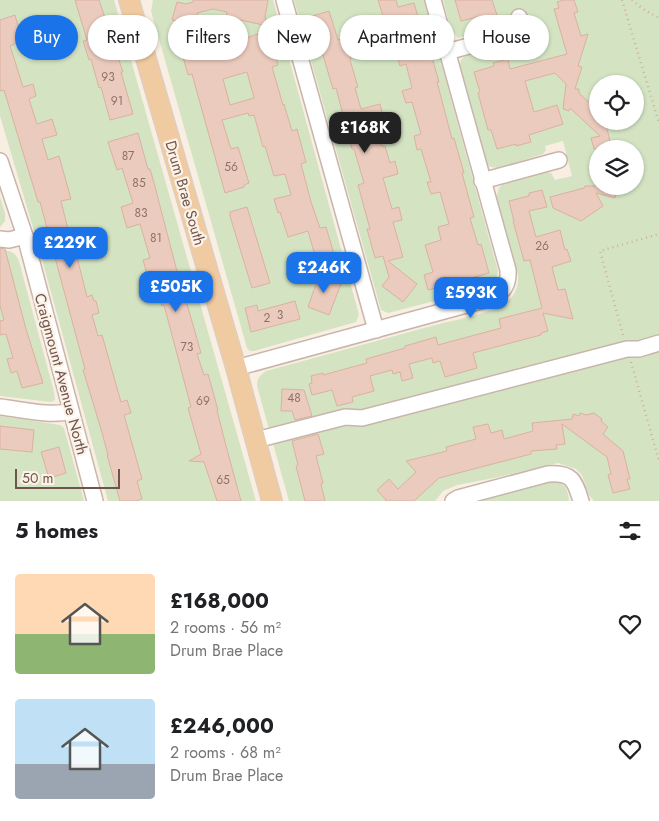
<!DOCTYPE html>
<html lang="en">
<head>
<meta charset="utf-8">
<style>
  :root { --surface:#fff; --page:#f2f2f2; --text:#202124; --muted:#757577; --accent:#1a73e8 }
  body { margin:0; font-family:Jost,sans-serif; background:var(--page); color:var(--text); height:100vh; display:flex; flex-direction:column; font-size:19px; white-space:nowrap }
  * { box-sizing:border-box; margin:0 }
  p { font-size:16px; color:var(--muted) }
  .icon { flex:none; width:28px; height:28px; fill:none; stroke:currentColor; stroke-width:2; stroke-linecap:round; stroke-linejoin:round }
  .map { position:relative; height:501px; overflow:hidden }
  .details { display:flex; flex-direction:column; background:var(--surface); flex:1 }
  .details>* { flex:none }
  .hud { position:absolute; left:15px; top:15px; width:630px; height:45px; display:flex; gap:10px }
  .fabs { position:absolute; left:589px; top:75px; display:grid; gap:10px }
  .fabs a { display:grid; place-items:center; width:55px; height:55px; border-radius:50%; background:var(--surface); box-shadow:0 1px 4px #0004; font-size:25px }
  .scale { position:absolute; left:15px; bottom:12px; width:105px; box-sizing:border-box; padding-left:5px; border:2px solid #6d544c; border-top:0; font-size:14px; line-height:18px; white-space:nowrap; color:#6d544c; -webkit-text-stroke:4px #fcf2e8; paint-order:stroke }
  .price { position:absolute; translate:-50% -42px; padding:0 11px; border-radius:10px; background:var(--accent); color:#fff; font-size:16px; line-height:32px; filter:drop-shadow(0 1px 2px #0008) }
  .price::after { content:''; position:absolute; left:50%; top:30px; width:15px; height:11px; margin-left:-8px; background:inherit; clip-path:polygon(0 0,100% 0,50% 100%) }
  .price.current { background:#222; color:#fff }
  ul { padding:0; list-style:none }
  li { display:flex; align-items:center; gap:15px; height:125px; padding:0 15px }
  li span { display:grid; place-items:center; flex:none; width:140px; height:100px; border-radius:5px; color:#555 }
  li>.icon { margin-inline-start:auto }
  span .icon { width:60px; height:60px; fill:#fffc; stroke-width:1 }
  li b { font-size:21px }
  h2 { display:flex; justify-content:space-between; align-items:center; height:60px; padding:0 15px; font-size:21px }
  .tag { padding:0 18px; border-radius:22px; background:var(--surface); box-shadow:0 1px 4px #0004; font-size:18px; line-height:45px }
  .tag.current { background:var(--accent); color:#fff }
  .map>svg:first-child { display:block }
  .green { fill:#d4e4c3; fill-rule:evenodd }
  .building { fill:#ebcbbd; stroke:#dbb1a0; fill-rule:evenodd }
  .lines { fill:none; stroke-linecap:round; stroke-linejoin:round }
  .minor-casing { stroke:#c8b5ab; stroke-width:18 }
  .major-casing { stroke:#d6cfcd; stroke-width:22 }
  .path { stroke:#cfaea1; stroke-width:2.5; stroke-dasharray:1 4; stroke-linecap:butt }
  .minor { stroke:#fff; stroke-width:15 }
  .major { stroke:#f0cba2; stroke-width:20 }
  .labels { text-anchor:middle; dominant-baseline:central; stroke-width:4.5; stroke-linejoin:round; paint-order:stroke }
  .number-label { font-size:12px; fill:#8c7268 }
  .street-label { font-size:15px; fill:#6d544c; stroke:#fcf2e8 }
</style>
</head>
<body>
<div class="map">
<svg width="659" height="501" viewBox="0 0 659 501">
  <rect width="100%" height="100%" fill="#f9eee2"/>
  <g class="green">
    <path d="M0,0H114L256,501H108L37,241L0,116Z"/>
    <path d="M153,0H273L359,315L356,322L254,351H250L247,348L151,11Z"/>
    <path d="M294,0H424L498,271L496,280L489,287L388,313L381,310Z"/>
    <path d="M443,0H659V501H594L589,495L582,475L576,469L558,463L494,478L457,485L443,491L435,501H289L257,386C257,378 260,375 266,371C324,355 381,340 439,324C455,320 492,313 504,304C514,298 519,287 518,275L496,199L499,188L503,184L545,172L551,173L555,180L572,176L563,141L545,146L546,150L543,154L498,168L491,167L486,164L459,67L461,60L465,56L509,44L516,45L521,51L536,46L526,12L509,16V23L504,27L458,38L451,30ZM598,84H635V121H598ZM598,149H635V186H598Z"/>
    <path d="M0,197L5,213V221L0,227Z"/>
    <path d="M0,250C10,250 15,252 19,261L54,392L55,400L51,402L0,396Z"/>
    <path d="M0,416L60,425L64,428L84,501H0Z"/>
    <path d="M549,481C563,481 568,487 569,501H474Z"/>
  </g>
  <g class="building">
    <path d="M75,0H99L123,72H121L133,114L110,120L101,87L99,88L91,59L89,60L83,41L87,40Z"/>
    <path d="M193,0H268L265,17L268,26L226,17L227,12L213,9L197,13L202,30L172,20L177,2L186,4L193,2Z"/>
    <path d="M378,0H396L398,7L414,3L427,48L429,47L439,82H437L452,139L454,138L464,173H462L474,217L470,218L478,245L481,244L489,273L428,290L424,275L433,272L425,245L441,240L438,227L449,224L440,192L431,194L427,182H431L421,149L417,150L414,136L421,134L412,102L406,103L402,91L412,88L406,64L400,66L397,56L387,59L383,46L395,43L388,18L384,19Z"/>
    <path d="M455,0H492L497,15L481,19V16L461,21Z"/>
    <path d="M564,0H574L578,12L574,13L581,36L588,34L578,66L582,67L575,89H579V93L598,111V121H605L612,149H594L591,138L600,136L570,108L569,111L563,109L566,84L555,73L525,81L534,112L557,105L563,124L529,135L531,142L516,146V144L497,149L491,130H488L478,93L480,92L474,72L494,66L493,63L508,59L510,69L567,54L554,9L559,8L557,2Z"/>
    <path d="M329,11L338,40L347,37L351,59L350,60L358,87L355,88L361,109L380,104L383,116L374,119L382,146H385L390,163L395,161L398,174L383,178L392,209L399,207L402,220L393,222L403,257L388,261L417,284L403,302L382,286L389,277L383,256L375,258L367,229H370L358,185L364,183L354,149H352L336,88L333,89L320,45L318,46L309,17Z"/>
    <path d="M15,15L21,36L15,38L17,43L10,46L14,58L23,87L33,84L36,96L29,99L37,124L52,119L57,135L42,139L48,160L59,156L71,199L61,201L75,258L77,257L87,297L92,295L94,301H96L99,313L92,315L98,336L102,335L121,402L127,400L131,413L124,415L142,479L137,481L142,499L136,501H120L107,455H108L101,429L83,370L85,369L40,202H38L35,192L4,90L0,91V20Z"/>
    <path d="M269,30L278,65L272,67L283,105L284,104L292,131L297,129L306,162L301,164L311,202L320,228L326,227L334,254L316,259L308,231L288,237L280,212L278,213L274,199L291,195L285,174L274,176L265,146L263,147L254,115L249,116L248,113L222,120L231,149L238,147L249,183L244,185V187L225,193L192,74L188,75L178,39L203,31L204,38L212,41L215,49ZM247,72L254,98L230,105L223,79Z"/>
    <path d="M138,133L148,169H150L153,179L179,279H181L185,290H183L201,353L197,354L204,375L208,374L218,410H217L225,442L241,501H217L204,462L189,461L201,454L188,408L191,407L164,305L162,306L154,279L149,281L143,260L150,258L140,224L127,228L121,207L133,203L122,168L117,170L108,142Z"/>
    <path d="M585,186H619L615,198L596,193L603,206L581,221L553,208L550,197L584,188Z"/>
    <path d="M542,190L547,207L529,211L536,237L560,230L565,250L567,249L571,261L552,267L558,290L565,289L573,319L543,313L548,331L541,333V335L473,353L477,368L445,377L440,361L433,363L432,358L409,364L413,378L402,381L400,372L393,374L392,370L370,376L374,391L352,397L353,402L337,406L332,390L312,395L309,384L312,383L311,376L323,373V375L367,363L366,359L405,348V346L436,337L438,345L501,328L499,319L542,308L530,260L524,261L513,221H514L509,201L529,196V193Z"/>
    <path d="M247,207L270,283L252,288L230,216V212Z"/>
    <path d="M0,248L5,249L26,329L43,383L22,388L17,371L11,373L7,359L13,358L6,334L0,335V321L4,320L0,306Z"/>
    <path d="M323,264L327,279L341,284L329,315L308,307Z"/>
    <path d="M295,301L300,319L251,332L245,308L257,305L258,311Z"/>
    <path d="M282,389L304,390L312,416L295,420L292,411H281Z"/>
    <path d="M580,413L586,415L594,413L602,419L601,421L608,427L603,434L623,451L630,479H627L630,489L613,493L608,475L611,474L607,457L562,424L565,444L556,445L557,449L531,451V454L439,478L414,501H385L386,500L377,490L389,479L398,489L416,472L406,461L447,451L446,447L476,439L473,427L488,424L491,433L502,430L504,439L533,431L532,423L572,419L573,414L579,416Z"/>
    <path d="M0,426L34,430L32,452L0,449Z"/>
    <path d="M318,434L324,454L316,456L323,483L321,484L325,501H305L296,466L298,465L292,441Z"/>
    <path d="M59,447L66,473L49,478L41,452Z"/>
  </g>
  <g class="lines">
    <defs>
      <g id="minor">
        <path d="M284,0L376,330"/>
        <path d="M519,17L527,46"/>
        <path d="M447,52L523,31"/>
        <path d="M0,161L25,236L95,501"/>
        <path d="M482,181L559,160"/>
        <path d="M0,239L9,240L25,236"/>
        <path d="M236,368L488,299C503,293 509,286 508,270L433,0"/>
        <path d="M0,407C21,409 51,417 71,411"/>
        <path d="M256,440L345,417L362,418L627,349H639L659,343"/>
        <path d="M453,501L458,498L548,474C571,472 575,480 581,501"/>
      </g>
      <path id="major" d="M129,0L236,368L272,501"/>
    </defs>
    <use href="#minor" class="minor-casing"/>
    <use href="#major" class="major-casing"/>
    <g class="path">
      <path d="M622,0L659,123"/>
      <path d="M632,0L643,9L659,18"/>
      <path d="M623,335L600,251L659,234"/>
      <path d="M631,362L659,461"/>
    </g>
    <use href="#minor" class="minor"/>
    <use href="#major" class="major"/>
  </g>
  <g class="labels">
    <g class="number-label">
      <text x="108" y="77">93</text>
      <text x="117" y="101">91</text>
      <text x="128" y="156">87</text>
      <text x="231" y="167">56</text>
      <text x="139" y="183">85</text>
      <text x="141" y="213">83</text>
      <text x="156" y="238">81</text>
      <text x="542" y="246">26</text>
      <text x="280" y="315">3</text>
      <text x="267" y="318">2</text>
      <text x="187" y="347">73</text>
      <text x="294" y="398">48</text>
      <text x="203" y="401">69</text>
      <text x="223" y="480">65</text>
    </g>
    <g class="street-label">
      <text transform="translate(185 193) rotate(74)">Drum Brae South</text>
      <text transform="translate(61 374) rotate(75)">Craigmount Avenue North</text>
    </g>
  </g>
</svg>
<div class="fabs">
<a><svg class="icon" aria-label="locate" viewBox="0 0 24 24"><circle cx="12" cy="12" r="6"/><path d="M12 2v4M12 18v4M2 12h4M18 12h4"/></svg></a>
<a><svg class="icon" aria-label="layers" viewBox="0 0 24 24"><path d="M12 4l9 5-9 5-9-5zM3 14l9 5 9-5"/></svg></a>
</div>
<div class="scale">50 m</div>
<b class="price current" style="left:365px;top:154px">£168K</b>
<b class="price" style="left:70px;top:269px">£229K</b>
<b class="price" style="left:324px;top:294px">£246K</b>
<b class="price" style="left:176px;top:313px">£505K</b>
<b class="price" style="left:471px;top:319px">£593K</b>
<div class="hud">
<a class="tag current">Buy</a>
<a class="tag">Rent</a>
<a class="tag">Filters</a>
<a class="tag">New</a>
<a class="tag">Apartment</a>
<a class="tag">House</a>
</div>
</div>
<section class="details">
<h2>5 homes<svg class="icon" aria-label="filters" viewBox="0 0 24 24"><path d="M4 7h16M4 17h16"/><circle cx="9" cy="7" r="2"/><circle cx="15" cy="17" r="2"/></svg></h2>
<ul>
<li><span style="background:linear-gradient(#ffd9b3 60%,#8fb573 0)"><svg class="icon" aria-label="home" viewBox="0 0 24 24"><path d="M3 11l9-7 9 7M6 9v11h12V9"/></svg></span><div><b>£168,000</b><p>2 rooms · 56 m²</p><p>Drum Brae Place</p></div><svg class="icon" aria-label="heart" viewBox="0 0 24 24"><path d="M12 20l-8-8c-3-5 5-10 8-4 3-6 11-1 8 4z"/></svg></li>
<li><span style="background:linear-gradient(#bfe0f5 65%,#9aa5b1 0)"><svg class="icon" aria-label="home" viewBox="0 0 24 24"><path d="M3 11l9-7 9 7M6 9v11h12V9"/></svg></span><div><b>£246,000</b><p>2 rooms · 68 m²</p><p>Drum Brae Place</p></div><svg class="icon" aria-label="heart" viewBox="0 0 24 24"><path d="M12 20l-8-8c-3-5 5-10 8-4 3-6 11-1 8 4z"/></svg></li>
</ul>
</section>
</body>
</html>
